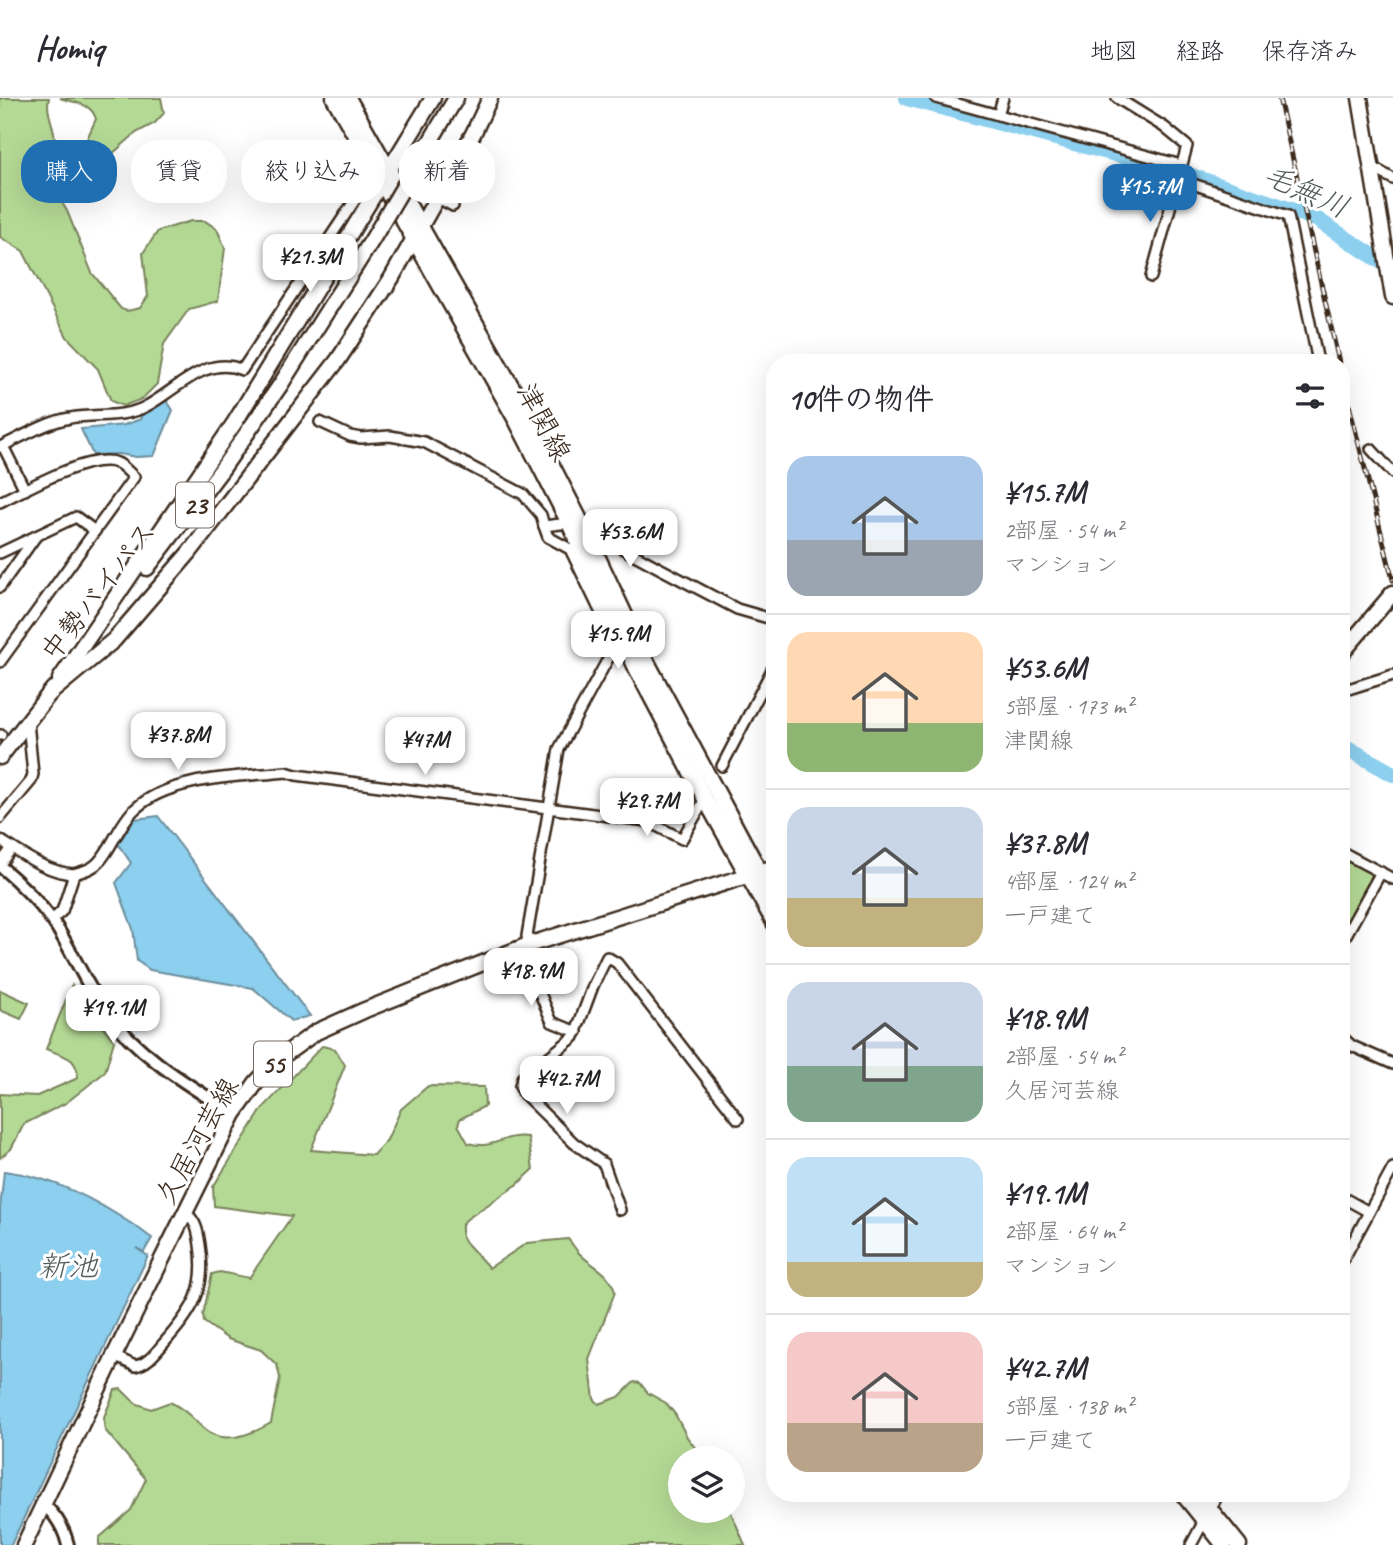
<!DOCTYPE html>
<html lang="ja">
<head>
<meta charset="utf-8">
<style>
  :root { --surface:#fff; --page:#f2f2f3; --text:#2b2b33; --muted:#7c7c81; --line:#e1e1e2; --accent:#1f6fb2 }
  body { margin:0; font-family:Caveat,"Klee One",sans-serif; background:var(--page); color:var(--text); height:100vh; display:flex; flex-direction:column; font-size:26px; white-space:nowrap }
  * { box-sizing:border-box; margin:0 }
  p { font-size:23px; color:var(--muted) }
  .icon { flex:none; width:38px; height:38px; fill:none; stroke:currentColor; stroke-width:2; stroke-linecap:round; stroke-linejoin:round }
  .map { position:relative; flex:1; overflow:hidden }
  .details { position:absolute; left:766px; top:256px; width:584px; height:1148px; display:flex; flex-direction:column; background:var(--surface); border-radius:28px; box-shadow:0 7px 28px #0002 }
  .details>* { flex:none }
  .banner { position:absolute; left:21px; top:42px; width:640px; height:63px; display:flex; gap:14px }
  .controls { position:absolute; left:668px; top:1348px; display:grid; gap:14px }
  .controls a { display:grid; place-items:center; width:77px; height:77px; border-radius:50%; background:var(--surface); box-shadow:0 7px 28px #0002; font-size:35px }
  .price { position:absolute; translate:-50% -60px; padding:0 16px; border-radius:14px; background:#fff; color:#222; font-size:23px; line-height:46px; filter:drop-shadow(0 2px 4px #0008) }
  .price::after { content:''; position:absolute; left:50%; top:42px; width:21px; height:16px; margin-left:-10px; background:inherit; clip-path:polygon(0 0,100% 0,50% 100%) }
  .price.on { background:var(--accent); color:#fff }
  ul { padding:0; list-style:none }
  li { display:flex; align-items:center; gap:21px; height:175px; padding:0 21px }
  li+li { border-top:2px solid var(--line) }
  li span { display:grid; place-items:center; flex:none; width:196px; height:140px; border-radius:21px; color:#555 }
  li>.icon { margin-inline-start:auto }
  span .icon { width:84px; height:84px; fill:#fffc; stroke-width:1 }
  li b { font-size:30px }
  h2 { display:flex; justify-content:space-between; align-items:center; height:84px; padding:0 21px; font-size:30px }
  .chip { padding:0 24px; border-radius:28px; background:var(--surface); box-shadow:0 7px 28px #0002; font-size:24px; line-height:63px }
  .chip.on { background:var(--accent); color:#fff }
  header { display:flex; align-items:center; gap:42px; box-sizing:border-box; height:98px; padding:0 35px; background:var(--surface); border-bottom:2px solid var(--line) }
  header strong { font-size:33px }
  nav { display:flex; gap:38px; margin-inline-start:auto; font-size:24px }
  .map>svg:first-child { display:block }
  .green { fill:#b4d995; stroke:#78825a; stroke-width:2 }
  .water { fill:#8ccfee; stroke:#6c8d9b; stroke-width:2 }
  .lines { fill:none; stroke-linecap:round; stroke-linejoin:round }
  .river { stroke:#8ccfee; stroke-width:16 }
  .minor-casing { stroke:#3b2a1e; stroke-width:14 }
  .tertiary-casing { stroke:#3b2a1e; stroke-width:16 }
  .primary-casing { stroke:#3b2a1e; stroke-width:19 }
  .trunk-casing { stroke:#3b2a1e; stroke-width:19 }
  .minor { stroke:#fff; stroke-width:9 }
  .tertiary { stroke:#fff; stroke-width:10 }
  .primary { stroke:#fff; stroke-width:14 }
  .trunk { stroke:#fff; stroke-width:14 }
  .rail-casing { stroke:#3b2a1e; stroke-width:5 }
  .rail { stroke:#fff; stroke-width:2.5; stroke-dasharray:8; stroke-linecap:butt }
  .trunk-bridge-casing { stroke:#3b2a1e; stroke-width:19; stroke-linecap:butt }
  .trunk-bridge { stroke:#fff; stroke-width:14 }
  .labels { text-anchor:middle; dominant-baseline:central; stroke-width:6; stroke-linejoin:round; paint-order:stroke }
  .shield { fill:#fff; stroke:#766a62; stroke-width:2 }
  .shield-label { font-size:26px; font-weight:bold; fill:#3b2a1e }
  .street-label { font-size:28px; fill:#3b2a1e; stroke:#fff }
  .water-label { font-size:30px; font-style:italic; fill:#535c5c; stroke:#fff }
</style>
</head>
<body>
<header>
<strong>Homiq</strong>
<nav><a>地図</a><a>経路</a><a>保存済み</a></nav>
</header>
<div class="map">
<svg width="1393" height="1447" viewBox="0 0 1393 1447">
  <rect width="100%" height="100%" fill="#fff"/>
  <filter id="ink" filterUnits="userSpaceOnUse"><feTurbulence type="fractalNoise" baseFrequency=".0143" numOctaves="2"/><feDisplacementMap in="SourceGraphic" scale="14" xChannelSelector="R" yChannelSelector="G"/><feConvolveMatrix kernelMatrix="1 2 1 2 8 2 1 2 1" color-interpolation-filters="sRGB"/></filter>
  <g filter="url(#ink)">
    <g class="green">
      <path d="M0,0H49C44,18 61,35 52,54C36,60 32,65 34,82L53,90L67,113L92,175L121,211L127,213L140,210L148,198L143,155L158,133L191,123H205L217,131L225,150L218,203L189,211L164,246L157,286L142,301L123,308L111,303L98,271L67,239L23,153L0,139Z"/>
      <path d="M60,0H161L164,15L155,25L136,35L103,64L76,65L96,21C91,4 74,5 60,0Z"/>
      <path d="M1342,759L1370,773L1371,780L1342,835Z"/>
      <path d="M72,887L114,943L105,974L66,1005L24,1026L11,1051L0,1060V996L37,998L78,980C77,958 65,959 46,951Z"/>
      <path d="M0,892L29,905L21,921L0,912Z"/>
      <path d="M322,948L335,951L345,967L311,1052L373,1057L387,1042L401,1011L428,988L484,989L485,1008L460,1021L458,1027L468,1045C494,1053 503,1035 528,1039L533,1072L518,1086L467,1121L462,1126V1140L489,1170L527,1145L568,1141C572,1145 575,1151 579,1155C592,1169 610,1173 615,1194L589,1261L594,1301L599,1306L619,1299L634,1284L640,1285L648,1295L666,1305L675,1316L687,1339L703,1360H681V1412H730L745,1447H99V1440L131,1412L146,1381L105,1332L104,1319L115,1292L121,1291L135,1305L151,1311L170,1304C187,1313 191,1319 204,1331C224,1348 252,1336 271,1325L280,1280L277,1267L261,1252L228,1241L204,1224L203,1217L212,1176L220,1174L249,1180L292,1118L214,1108L213,1089L263,1010Z"/>
    </g>
    <g class="water">
      <path d="M167,303L173,312L154,358L136,359L119,356L93,357L81,331L124,327L141,321L140,316Z"/>
      <path d="M158,718L310,918L291,923L253,890L150,872L137,863L133,831L116,785L131,765L118,746L135,721Z"/>
      <path d="M4,1073C53,1079 94,1101 135,1128C142,1132 145,1136 152,1140L144,1154L136,1150L148,1158L11,1447H0V1111Z"/>
    </g>
    <g class="lines">
      <g class="river">
        <path d="M907,0L1171,71L1294,113L1316,121L1393,171"/>
        <path d="M1342,647L1393,676"/>
      </g>
      <defs>
        <g id="minor">
          <path d="M936,0L1181,67"/>
          <path d="M1117,0L1164,29L1187,48L1178,81L1288,118L1318,264"/>
          <path d="M998,17L1003,0"/>
          <path d="M1372,69L1393,81"/>
          <path d="M438,100L453,108"/>
          <path d="M1151,179L1178,81"/>
          <path d="M1342,321L1343,323"/>
          <path d="M320,324L350,338L361,340L390,338L424,344L523,396L541,417L544,428"/>
          <path d="M3,348L25,392"/>
          <path d="M0,349C22,339 46,324 70,320C96,315 121,321 145,309C176,293 206,256 242,272L359,96C365,83 354,70 348,59L363,51"/>
          <path d="M1371,351L1393,375"/>
          <path d="M0,404C25,392 91,354 117,365C123,367 129,375 134,379L0,564"/>
          <path d="M36,438L76,419L95,433"/>
          <path d="M0,455L36,438L0,489"/>
          <path d="M1342,593L1393,577"/>
          <path d="M0,637H1"/>
          <path d="M722,668L775,566"/>
          <path d="M0,720L31,683L33,676L28,624"/>
          <path d="M0,742C22,756 48,775 74,776"/>
          <path d="M1342,754L1393,781"/>
          <path d="M0,766L12,750"/>
          <path d="M52,822L62,813L74,776C80,774 89,772 94,768C109,758 119,725 135,711C170,678 241,679 286,674L296,677L639,722L649,724L682,741L705,701"/>
          <path d="M1342,844L1381,774"/>
          <path d="M528,847L527,838L559,651L616,546L570,451L548,439L544,428L569,425L584,430L607,431L622,450L659,470L737,511L775,522"/>
          <path d="M521,850L552,924L577,934"/>
          <path d="M1342,939L1352,948L1393,966"/>
          <path d="M1342,1099L1369,1114"/>
          <path d="M620,1112L604,1066L574,1045L523,995L520,988L522,980L574,939L593,888L607,859L617,865L738,1021"/>
          <path d="M1342,1164L1393,1070"/>
          <path d="M114,1258L135,1268C148,1266 156,1254 164,1245C193,1212 207,1192 200,1147C198,1132 196,1123 184,1113"/>
          <path d="M1191,1447L1219,1395"/>
        </g>
        <g id="tertiary">
          <path d="M0,768C19,784 37,802 52,822C72,851 84,885 106,914C140,959 187,986 234,1016"/>
          <path d="M44,1407C57,1418 64,1430 68,1447"/>
        </g>
        <g id="primary">
          <path d="M334,0L516,322L569,425L637,572L705,701L775,826"/>
          <path d="M348,0L513,291L584,430L647,564L775,802"/>
          <path d="M1360,0L1393,199"/>
          <path d="M1342,555L1393,495"/>
          <path d="M1182,1395L1224,1447"/>
          <path d="M1197,1395L1239,1447"/>
          <path d="M24,1447L114,1258L234,1016L256,985L277,962L316,934L365,912L528,847L775,769"/>
        </g>
        <g id="trunk">
          <path d="M421,59L456,0"/>
          <path d="M147,470L222,371L281,286L372,142"/>
          <path d="M60,581L235,324L433,0"/>
          <path d="M49,596L114,542L189,455L338,262L391,181L473,36L490,0"/>
          <path d="M0,659L53,591"/>
        </g>
      </defs>
      <use href="#minor" class="minor-casing"/>
      <use href="#tertiary" class="tertiary-casing"/>
      <use href="#primary" class="primary-casing"/>
      <use href="#trunk" class="trunk-casing"/>
      <use href="#minor" class="minor"/>
      <use href="#tertiary" class="tertiary"/>
      <use href="#primary" class="primary"/>
      <use href="#trunk" class="trunk"/>
      <defs>
        <g id="rail">
          <path d="M1279,0L1339,264"/>
          <path d="M1342,279L1393,482"/>
        </g>
      </defs>
      <use href="#rail" class="rail-casing"/>
      <use href="#rail" class="rail"/>
      <defs>
        <path id="trunk-bridge" d="M372,142L421,59"/>
      </defs>
      <use href="#trunk-bridge" class="trunk-bridge-casing"/>
      <use href="#trunk-bridge" class="trunk-bridge"/>
    </g>
  </g>
  <g class="labels">
    <g class="shield">
      <rect x="176" y="384.5" width="38" height="45" rx="5"/>
      <rect x="254" y="943.5" width="38" height="45" rx="5"/>
    </g>
    <g class="shield-label">
      <text x="195" y="407">23</text>
      <text x="273" y="966">55</text>
    </g>
    <g class="street-label">
      <text transform="translate(544 324) rotate(62)">津関線</text>
      <text transform="translate(98 493) rotate(-52)">中勢バイパス</text>
      <text transform="translate(197 1043) rotate(-61)">久居河芸線</text>
    </g>
    <g class="water-label">
      <text transform="translate(1306 93) rotate(24)">毛無川</text>
      <text x="68" y="1168">新池</text>
    </g>
  </g>
</svg>
<div class="controls">
<a><svg class="icon" aria-label="layers" viewBox="0 0 24 24"><path d="M12 4l9 5-9 5-9-5zM3 14l9 5 9-5"/></svg></a>
</div>
<b class="price on" style="left:1150px;top:126px">¥15.7M</b>
<b class="price" style="left:310px;top:196px">¥21.3M</b>
<b class="price" style="left:630px;top:471px">¥53.6M</b>
<b class="price" style="left:618px;top:573px">¥15.9M</b>
<b class="price" style="left:178px;top:674px">¥37.8M</b>
<b class="price" style="left:425px;top:679px">¥47M</b>
<b class="price" style="left:647px;top:740px">¥29.7M</b>
<b class="price" style="left:531px;top:910px">¥18.9M</b>
<b class="price" style="left:113px;top:947px">¥19.1M</b>
<b class="price" style="left:567px;top:1018px">¥42.7M</b>
<div class="banner">
<a class="chip on">購入</a>
<a class="chip">賃貸</a>
<a class="chip">絞り込み</a>
<a class="chip">新着</a>
</div>
<section class="details">
<h2>10件の物件<svg class="icon" aria-label="filters" viewBox="0 0 24 24"><path d="M4 7h16M4 17h16"/><circle cx="9" cy="7" r="2"/><circle cx="15" cy="17" r="2"/></svg></h2>
<ul>
<li><span style="background:linear-gradient(#a9c7e8 60%,#9aa5b1 0)"><svg class="icon" aria-label="home" viewBox="0 0 24 24"><path d="M3 11l9-7 9 7M6 9v11h12V9"/></svg></span><div><b>¥15.7M</b><p>2部屋 · 54 m²</p><p>マンション</p></div></li>
<li><span style="background:linear-gradient(#ffd9b3 65%,#8fb573 0)"><svg class="icon" aria-label="home" viewBox="0 0 24 24"><path d="M3 11l9-7 9 7M6 9v11h12V9"/></svg></span><div><b>¥53.6M</b><p>5部屋 · 173 m²</p><p>津関線</p></div></li>
<li><span style="background:linear-gradient(#c9d6e8 65%,#c2b280 0)"><svg class="icon" aria-label="home" viewBox="0 0 24 24"><path d="M3 11l9-7 9 7M6 9v11h12V9"/></svg></span><div><b>¥37.8M</b><p>4部屋 · 124 m²</p><p>一戸建て</p></div></li>
<li><span style="background:linear-gradient(#c9d6e8 60%,#7fa58c 0)"><svg class="icon" aria-label="home" viewBox="0 0 24 24"><path d="M3 11l9-7 9 7M6 9v11h12V9"/></svg></span><div><b>¥18.9M</b><p>2部屋 · 54 m²</p><p>久居河芸線</p></div></li>
<li><span style="background:linear-gradient(#bfe0f5 75%,#c2b280 0)"><svg class="icon" aria-label="home" viewBox="0 0 24 24"><path d="M3 11l9-7 9 7M6 9v11h12V9"/></svg></span><div><b>¥19.1M</b><p>2部屋 · 64 m²</p><p>マンション</p></div></li>
<li><span style="background:linear-gradient(#f6c9c9 65%,#b9a48a 0)"><svg class="icon" aria-label="home" viewBox="0 0 24 24"><path d="M3 11l9-7 9 7M6 9v11h12V9"/></svg></span><div><b>¥42.7M</b><p>5部屋 · 138 m²</p><p>一戸建て</p></div></li>
</ul>
</section>
</div>
</body>
</html>
